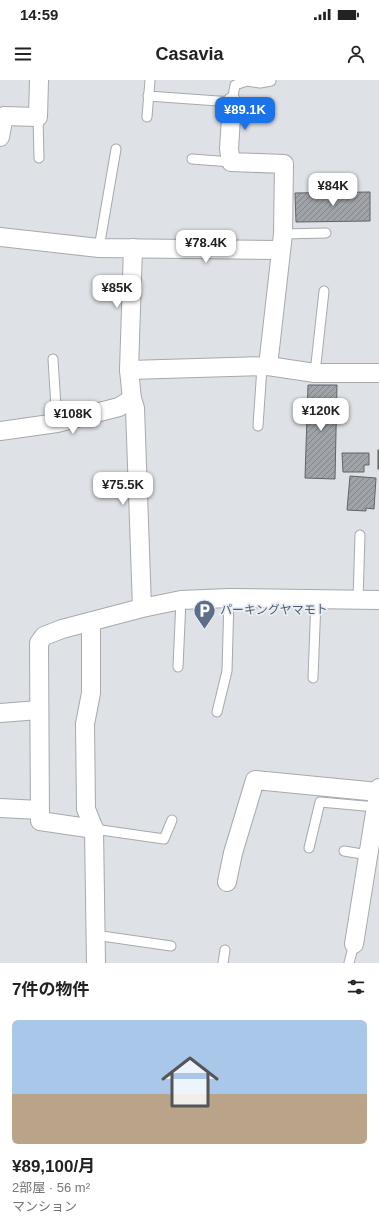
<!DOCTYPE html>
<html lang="ja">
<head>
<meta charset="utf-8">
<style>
  :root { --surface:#fff; --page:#f2f2f2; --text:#222; --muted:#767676; --accent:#1a73e8 }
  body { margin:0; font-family:Arial,"Noto Sans JP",sans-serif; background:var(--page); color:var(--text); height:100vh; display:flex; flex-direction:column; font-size:15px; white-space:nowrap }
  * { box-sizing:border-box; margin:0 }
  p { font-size:13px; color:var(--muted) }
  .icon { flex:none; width:22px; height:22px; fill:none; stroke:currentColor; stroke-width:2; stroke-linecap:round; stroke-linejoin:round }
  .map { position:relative; height:883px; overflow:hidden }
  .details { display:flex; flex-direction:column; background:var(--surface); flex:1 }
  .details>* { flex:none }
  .price { position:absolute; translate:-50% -34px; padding:0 9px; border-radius:8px; background:#fff; color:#222; font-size:13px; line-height:26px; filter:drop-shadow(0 1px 2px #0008) }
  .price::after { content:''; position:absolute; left:50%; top:24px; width:12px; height:9px; margin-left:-6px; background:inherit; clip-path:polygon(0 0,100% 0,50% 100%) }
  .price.active { background:var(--accent); color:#fff }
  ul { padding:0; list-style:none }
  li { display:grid; align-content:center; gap:8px; height:212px; padding:0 12px }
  li span { display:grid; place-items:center; height:124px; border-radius:6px; color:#555 }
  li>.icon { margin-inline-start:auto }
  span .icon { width:72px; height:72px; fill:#fffc; stroke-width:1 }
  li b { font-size:17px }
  h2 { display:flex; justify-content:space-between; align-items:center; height:48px; padding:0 12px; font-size:17px }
  .status { display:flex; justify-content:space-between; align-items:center; height:28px; padding:0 20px; background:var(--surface); direction:ltr }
  .status svg { height:11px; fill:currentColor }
  header { display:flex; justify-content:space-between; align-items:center; height:52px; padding:0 12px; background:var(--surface); font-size:18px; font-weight:700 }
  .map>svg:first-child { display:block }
  .building { fill:url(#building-hatch); stroke:#616367 }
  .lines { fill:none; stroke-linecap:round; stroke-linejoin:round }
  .lane-casing { stroke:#a6a9ad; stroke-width:11 }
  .street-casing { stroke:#a6a9ad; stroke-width:20 }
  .lane { stroke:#fff; stroke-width:9 }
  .street { stroke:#fff; stroke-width:18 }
  .labels { text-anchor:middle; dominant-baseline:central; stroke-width:3.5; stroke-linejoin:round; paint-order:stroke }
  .service-label { font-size:12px; fill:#4e5e75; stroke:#ebeef3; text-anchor:start }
</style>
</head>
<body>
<div class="status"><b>14:59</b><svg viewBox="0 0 49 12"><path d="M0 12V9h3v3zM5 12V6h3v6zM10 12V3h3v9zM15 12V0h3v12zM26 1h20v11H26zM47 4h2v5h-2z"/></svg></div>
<header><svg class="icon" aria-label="menu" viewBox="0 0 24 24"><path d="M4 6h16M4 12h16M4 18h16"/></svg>Casavia<svg class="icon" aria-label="person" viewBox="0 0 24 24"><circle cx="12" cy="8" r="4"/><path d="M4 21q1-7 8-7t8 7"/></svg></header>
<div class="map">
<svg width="379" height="883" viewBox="0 0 379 883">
  <defs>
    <pattern id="building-hatch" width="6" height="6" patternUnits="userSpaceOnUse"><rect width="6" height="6" fill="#a0a3a7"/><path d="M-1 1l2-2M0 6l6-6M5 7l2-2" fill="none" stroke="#838689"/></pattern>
  </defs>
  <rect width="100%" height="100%" fill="#dee1e5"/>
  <g class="building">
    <path d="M370,112V141L296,142L295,113Z"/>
    <path d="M308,305H337L335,399L305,398Z"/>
    <rect x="378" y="370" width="1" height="19"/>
    <path d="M342,373H369V385H364V392H343Z"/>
    <path d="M350,396L376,398L374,429L366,428V431L347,430Z"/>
  </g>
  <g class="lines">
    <defs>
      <g id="lane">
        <path d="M148,16L232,22L235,5L247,1L260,3L271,1"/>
        <path d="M38,37L39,78"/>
        <path d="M147,37L150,0"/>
        <path d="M192,79L231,82"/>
        <path d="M283,154L326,153"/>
        <path d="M99,168L116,69"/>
        <path d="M53,279L57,343"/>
        <path d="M315,293L324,211"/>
        <path d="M258,346L262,287"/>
        <path d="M358,520L360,455"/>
        <path d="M178,587L181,520"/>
        <path d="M313,598L316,520"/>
        <path d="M217,632L227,591L229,518"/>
        <path d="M94,749L164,759L172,740"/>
        <path d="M309,768L320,722L376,727"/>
        <path d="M344,771L368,775"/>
        <path d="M95,855L171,866"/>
        <path d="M223,883L225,870"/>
        <path d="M349,883L354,864"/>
      </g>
      <g id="street">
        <path d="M232,22L229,69L231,82L284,84L283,154L268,286"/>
        <path d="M0,57L4,36L38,37L39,0"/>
        <path d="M0,157L99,168L280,170"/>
        <path d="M133,168L129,290L132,319L135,328L142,528"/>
        <path d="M129,290L268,286L315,293H379"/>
        <path d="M0,351L57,343L119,327L132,319"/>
        <path d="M91,542V613L85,644L86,729L94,749L96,883"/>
        <path d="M0,633L39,630"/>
        <path d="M0,728L40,730"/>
        <path d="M94,749L40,741L39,563L44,556L62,549L142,528L181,520L229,518L379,520"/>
        <path d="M227,802L233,773L255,700L378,712"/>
        <path d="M354,864L379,708"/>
      </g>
    </defs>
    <use href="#lane" class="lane-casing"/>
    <use href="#street" class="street-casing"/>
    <use href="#lane" class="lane"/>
    <use href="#street" class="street"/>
  </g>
  <defs>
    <symbol id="parking-pin" viewBox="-11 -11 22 30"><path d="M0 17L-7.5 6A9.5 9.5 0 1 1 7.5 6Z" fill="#5c6f8a" stroke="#ebeef3"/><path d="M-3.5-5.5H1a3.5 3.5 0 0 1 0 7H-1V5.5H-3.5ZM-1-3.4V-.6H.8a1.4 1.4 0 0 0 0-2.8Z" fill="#fff"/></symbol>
  </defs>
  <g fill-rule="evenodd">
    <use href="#parking-pin" x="192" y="518" width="25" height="34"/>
  </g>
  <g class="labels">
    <g class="service-label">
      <text x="220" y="530">パーキングヤマモト</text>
    </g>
  </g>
</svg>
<b class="price active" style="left:245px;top:51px">¥89.1K</b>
<b class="price" style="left:333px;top:127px">¥84K</b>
<b class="price" style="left:206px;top:184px">¥78.4K</b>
<b class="price" style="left:117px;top:229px">¥85K</b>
<b class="price" style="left:321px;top:352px">¥120K</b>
<b class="price" style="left:73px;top:355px">¥108K</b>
<b class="price" style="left:123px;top:426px">¥75.5K</b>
</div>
<section class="details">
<h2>7件の物件<svg class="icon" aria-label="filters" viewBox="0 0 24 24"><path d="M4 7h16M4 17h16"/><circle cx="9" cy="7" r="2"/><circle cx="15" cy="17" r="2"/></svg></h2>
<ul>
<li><span style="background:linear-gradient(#a9c7e8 60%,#b9a48a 0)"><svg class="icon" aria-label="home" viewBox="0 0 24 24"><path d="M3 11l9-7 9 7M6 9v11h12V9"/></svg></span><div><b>¥89,100/月</b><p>2部屋 · 56 m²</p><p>マンション</p></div></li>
</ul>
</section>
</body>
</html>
